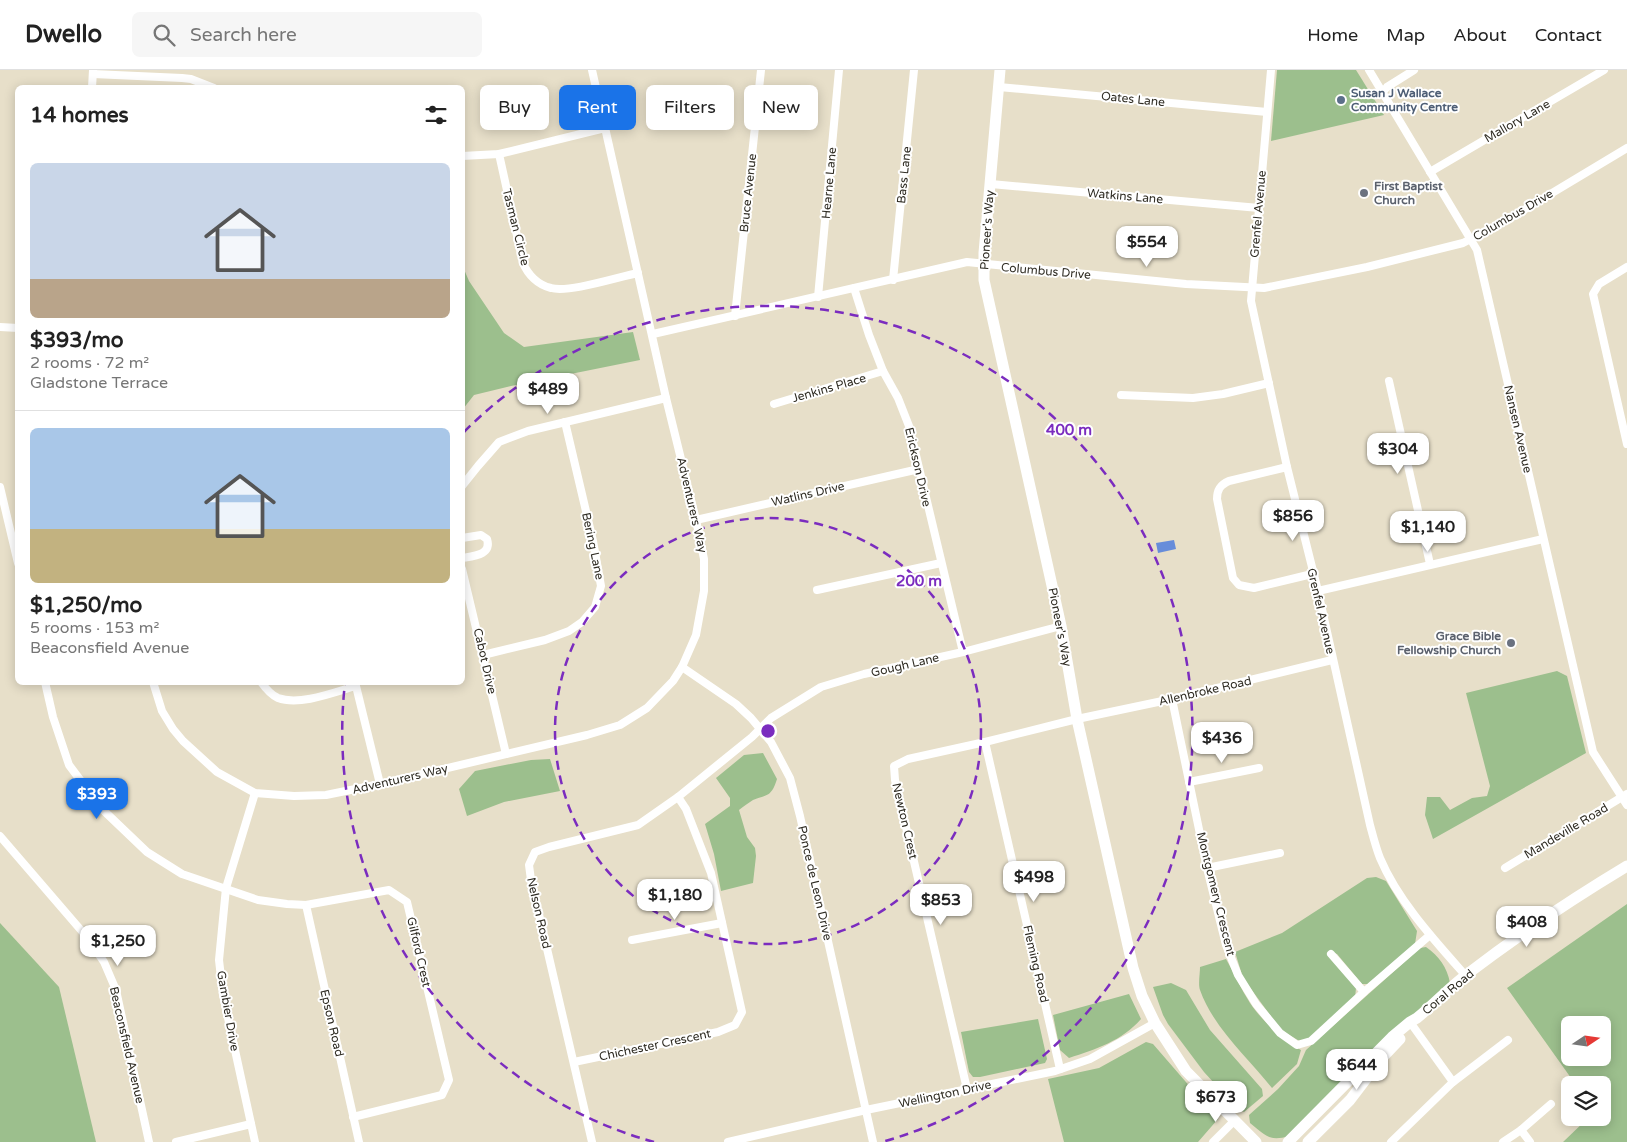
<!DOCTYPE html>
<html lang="en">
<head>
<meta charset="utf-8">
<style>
  :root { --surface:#fff; --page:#f6f6f6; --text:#222; --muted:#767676; --line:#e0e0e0; --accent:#1a73e8 }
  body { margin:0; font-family:"Varela Round",sans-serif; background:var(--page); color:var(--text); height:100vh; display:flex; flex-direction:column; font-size:19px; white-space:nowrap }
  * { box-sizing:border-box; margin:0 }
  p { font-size:16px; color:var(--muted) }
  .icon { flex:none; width:28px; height:28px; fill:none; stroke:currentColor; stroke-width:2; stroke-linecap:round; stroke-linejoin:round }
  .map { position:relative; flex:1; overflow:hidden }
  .sheet { position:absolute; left:15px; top:15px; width:450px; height:600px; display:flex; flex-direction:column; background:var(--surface); border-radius:8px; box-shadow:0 2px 12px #0003 }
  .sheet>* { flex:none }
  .top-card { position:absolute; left:480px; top:15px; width:475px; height:45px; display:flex; gap:10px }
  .needle { width:32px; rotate:77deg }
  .tools { position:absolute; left:1561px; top:946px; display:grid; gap:10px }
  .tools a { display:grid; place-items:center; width:50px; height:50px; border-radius:8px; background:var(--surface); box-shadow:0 2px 12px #0003; font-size:25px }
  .price { position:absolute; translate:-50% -42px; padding:0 11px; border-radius:10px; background:#fff; color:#222; font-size:16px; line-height:32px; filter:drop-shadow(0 1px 2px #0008) }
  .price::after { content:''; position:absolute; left:50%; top:30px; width:15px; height:11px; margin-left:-8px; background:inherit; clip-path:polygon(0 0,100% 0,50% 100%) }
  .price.selected { background:var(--accent); color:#fff }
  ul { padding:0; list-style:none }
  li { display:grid; align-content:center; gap:10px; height:265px; padding:0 15px }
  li+li { border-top:1px solid var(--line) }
  li span { display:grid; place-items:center; height:155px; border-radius:8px; color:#555 }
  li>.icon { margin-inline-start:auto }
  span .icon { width:90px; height:90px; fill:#fffc; stroke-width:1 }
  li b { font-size:21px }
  h2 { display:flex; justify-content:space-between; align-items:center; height:60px; padding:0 15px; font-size:21px }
  .tag { padding:0 18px; border-radius:8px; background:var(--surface); box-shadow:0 2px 12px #0003; font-size:18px; line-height:45px }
  .tag.selected { background:var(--accent); color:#fff }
  header { display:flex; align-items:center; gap:30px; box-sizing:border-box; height:70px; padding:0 25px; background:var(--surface); border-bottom:1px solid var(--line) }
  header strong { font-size:24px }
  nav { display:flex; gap:28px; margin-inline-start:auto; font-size:18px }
  .search { width:350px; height:45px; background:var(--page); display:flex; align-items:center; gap:12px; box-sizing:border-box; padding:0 18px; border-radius:8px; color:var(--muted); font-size:19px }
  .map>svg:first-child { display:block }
  .green { fill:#9cbf8d; fill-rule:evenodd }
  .water { fill:#678dda }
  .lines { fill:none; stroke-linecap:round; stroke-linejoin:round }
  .minor { stroke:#fff; stroke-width:8 }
  .secondary { stroke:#fff; stroke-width:11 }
  .ring { fill:none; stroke:#7b2cbf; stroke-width:2.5; stroke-dasharray:9 6 }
  .service-dot { fill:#5c6f8a; stroke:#fff; stroke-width:2 }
  .worship-dot { fill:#6b7280; stroke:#fff; stroke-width:2 }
  .labels { text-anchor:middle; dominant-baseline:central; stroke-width:4; stroke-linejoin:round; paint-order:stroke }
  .service-label { font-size:12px; font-weight:bold; fill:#4e5e75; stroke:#fff; text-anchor:start }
  .street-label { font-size:12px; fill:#2f2c23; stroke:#fff }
  .worship-label { font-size:12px; font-weight:bold; fill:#5b616d; stroke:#fff; text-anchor:start }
  .centre { fill:#7b2cbf; stroke:#fff; stroke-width:2.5 }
  .ring-label { font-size:15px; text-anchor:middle; font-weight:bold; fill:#7b2cbf; stroke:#fff; stroke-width:4; stroke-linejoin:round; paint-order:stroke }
</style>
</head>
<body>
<header>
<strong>Dwello</strong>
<div class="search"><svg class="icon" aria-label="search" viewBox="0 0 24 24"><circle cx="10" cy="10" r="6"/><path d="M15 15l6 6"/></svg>Search here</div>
<nav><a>Home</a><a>Map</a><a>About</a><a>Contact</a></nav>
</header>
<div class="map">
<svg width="1627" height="1072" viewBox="0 0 1627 1072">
  <rect width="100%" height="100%" fill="#e7dfc9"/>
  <g class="green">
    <path d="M1277,0H1356L1384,45L1271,71Z"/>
    <path d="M463,197L469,211L504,263L524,277L633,262L640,290L511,316L474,325L463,339Z"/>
    <path d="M1557,601L1567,606L1586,683L1433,769L1425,745L1427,727H1440L1450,740L1472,728L1487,726L1490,716L1466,623Z"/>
    <path d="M763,683L777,709C771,728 767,724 753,730C748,733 743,737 739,740L747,767L755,778L756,786L753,813L721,821L714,784L705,754L730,736V728L716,708L744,685Z"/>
    <path d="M550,689L560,721L504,732L467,746L459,719L475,701L531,690Z"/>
    <path d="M1376,807L1386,811L1417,861L1415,874L1368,914H1362L1337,884L1329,881L1328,885L1342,898L1356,918L1355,928L1310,970L1301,972L1281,960L1243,908L1235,882L1282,863L1367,808Z"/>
    <path d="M1627,834V1072H1563L1588,1048H1602V1015H1576L1507,918ZM1570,955H1602V988H1570Z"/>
    <path d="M0,853L59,917L96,1072H0Z"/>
    <path d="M1426,877C1439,886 1447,897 1450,913L1289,1066C1269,1072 1265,1065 1250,1053L1249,1045L1278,1019L1299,996L1306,980L1420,878Z"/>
    <path d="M1226,889C1234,903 1241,919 1250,933C1259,947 1286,974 1301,980L1297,994L1272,1018C1248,988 1213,957 1200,920C1198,914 1200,904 1200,897Z"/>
    <path d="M1171,913L1186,920L1210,960L1262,1019L1263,1026L1244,1042L1237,1038L1204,1002L1168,954L1163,945L1153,917Z"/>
    <path d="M1129,924L1141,949C1122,971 1096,979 1069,988L1060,980L1053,945Z"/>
    <path d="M1038,949L1047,989L1045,993L980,1007H973L969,1002L961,962Z"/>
    <path d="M1146,972L1153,974L1218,1049L1198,1072H1064L1048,1009L1099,998Z"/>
  </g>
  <path class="water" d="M1174,470L1176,479L1158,483L1156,473Z"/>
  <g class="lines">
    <g class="minor">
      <path d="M1271,0L1251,231L1287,397L1318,521L1370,755C1373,766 1376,778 1380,788C1398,831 1435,871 1466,906"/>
      <path d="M1369,0L1477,180L1593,682L1627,735"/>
      <path d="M93,4L182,8L191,9L214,18"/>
      <path d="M999,17L1267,42"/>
      <path d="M92,18L93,0"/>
      <path d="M1382,23L1387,17L1414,0"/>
      <path d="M499,84L523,193C528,205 538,215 551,218C569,223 618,207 638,203"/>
      <path d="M462,86L499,84L605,58"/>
      <path d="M1430,102L1604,0"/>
      <path d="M991,114L1259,138"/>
      <path d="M1627,197L1599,214L1593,224L1627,374"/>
      <path d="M893,210L914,0"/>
      <path d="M854,218L869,265L883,301L898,328L909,356L963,582"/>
      <path d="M818,227L839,0"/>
      <path d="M735,246L761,0"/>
      <path d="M0,257L18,258"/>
      <path d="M653,264L967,192L1186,214L1264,218L1367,197L1463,173L1507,150L1627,78"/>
      <path d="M1389,311L1430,494"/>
      <path d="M1121,325L1193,328L1223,324L1269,313"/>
      <path d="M774,334L883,301"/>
      <path d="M1287,397L1229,411C1220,415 1217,420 1217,429L1233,508L1239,515L1254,518L1312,504"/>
      <path d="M462,416L478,396L499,372L528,361L666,328"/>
      <path d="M0,417L18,493"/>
      <path d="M696,450L919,399"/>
      <path d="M462,468L481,465L487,469C492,485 474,486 462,488"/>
      <path d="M462,499L506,684"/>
      <path d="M817,520L941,493"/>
      <path d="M1318,521L1543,469"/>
      <path d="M483,585L545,570L569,561L582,552L595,537L601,516L593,471L565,352"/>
      <path d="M682,597L736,634L751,648L771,672L790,708L800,746L873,1072"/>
      <path d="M45,612L53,647L69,695L102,739L147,782L182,804L258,830L287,834L306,835L389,820L407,832L449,1010L442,1025L353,1047"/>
      <path d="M153,612L162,641L173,659L183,671L217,702L255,723L294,726L326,725L380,714L587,665L620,655L647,638L673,611L682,597L696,565L704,521V489L696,450L666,328L592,0"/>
      <path d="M261,612C266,619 271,625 278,628C300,636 335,622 356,616"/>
      <path d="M355,612L380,714"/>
      <path d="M1172,629L1207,798L1226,875L1238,905L1256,934L1280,963L1297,975L1311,971L1364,922L1430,865"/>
      <path d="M985,672L1060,999"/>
      <path d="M1189,712L1259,698"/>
      <path d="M0,766L86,866L104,892L116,920L149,1072"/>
      <path d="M1207,798L1280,783"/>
      <path d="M1505,798L1627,724"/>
      <path d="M306,835L359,1072"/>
      <path d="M632,870L722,853"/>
      <path d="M1331,884L1364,922"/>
      <path d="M1410,952L1453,1012"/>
      <path d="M574,992L718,962L735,955L742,942L711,803L686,739L678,727"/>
      <path d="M967,1019L895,710L894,696L908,689L985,672L1077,649L1172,629L1332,590"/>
      <path d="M1521,1060L1530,1072"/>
      <path d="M176,1072L251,1054"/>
      <path d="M255,1072L223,925L219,890L226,818L255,723"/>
      <path d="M592,1072L531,810L529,795L535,782L549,777L638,755L678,727L752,667L771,648L821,617L864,604L963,582L1061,556"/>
      <path d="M728,1072L866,1040L1055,1001L1090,989L1155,953"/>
      <path d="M1213,1072L1235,1050"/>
      <path d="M1391,1072L1453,1012L1508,970"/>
      <path d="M1503,1072L1521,1060L1551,1034"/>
    </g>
    <g class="secondary">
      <path d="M1000,0L984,183V210L1061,556L1077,649L1133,898L1142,926L1155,953L1186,1001L1256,1072"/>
      <path d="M1288,1072L1392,967L1410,952L1417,948C1434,934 1449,918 1466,905C1517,866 1572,829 1627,796"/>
      <path d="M1308,1072L1350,1030L1382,988L1400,969"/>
    </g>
  </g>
  <g class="ring">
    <circle cx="768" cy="661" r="213"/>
    <path d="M654 1072A426 426 0 0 1 345 613M464 362A426 426 0 1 1 882 1072"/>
  </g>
  <circle class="service-dot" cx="1341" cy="30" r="5"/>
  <g class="worship-dot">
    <circle cx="1364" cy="123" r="5"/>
    <circle cx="1511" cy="573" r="5"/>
  </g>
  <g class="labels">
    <g class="service-label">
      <text x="1351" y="23">Susan J Wallace<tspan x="1351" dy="14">Community Centre</tspan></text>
    </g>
    <g class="street-label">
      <text transform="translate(1133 29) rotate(6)">Oates Lane</text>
      <text transform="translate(1517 51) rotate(-30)">Mallory Lane</text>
      <text transform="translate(904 105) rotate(-84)">Bass Lane</text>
      <text transform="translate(829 113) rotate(-85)">Hearne Lane</text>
      <text transform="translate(748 123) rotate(-84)">Bruce Avenue</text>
      <text transform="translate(1125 126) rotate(5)">Watkins Lane</text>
      <text transform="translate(1258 144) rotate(-85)">Grenfel Avenue</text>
      <text transform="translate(1513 145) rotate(-30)">Columbus Drive</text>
      <text transform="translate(516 157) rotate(76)">Tasman Circle</text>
      <text transform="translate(987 160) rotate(-86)">Pioneer's Way</text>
      <text transform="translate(1046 201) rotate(5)">Columbus Drive</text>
      <text transform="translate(829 318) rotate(-16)">Jenkins Place</text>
      <text transform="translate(1518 359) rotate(77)">Nansen Avenue</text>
      <text transform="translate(918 397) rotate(77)">Erickson Drive</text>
      <text transform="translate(808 424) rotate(-13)">Watlins Drive</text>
      <text transform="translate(692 435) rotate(77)">Adventurers Way</text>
      <text transform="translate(593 476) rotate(78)">Bering Lane</text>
      <text transform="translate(1321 541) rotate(77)">Grenfel Avenue</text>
      <text transform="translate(1060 557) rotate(79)">Pioneer's Way</text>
      <text transform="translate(485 591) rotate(77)">Cabot Drive</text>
      <text transform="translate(905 595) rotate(-13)">Gough Lane</text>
      <text transform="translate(1205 621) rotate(-13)">Allenbroke Road</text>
      <text transform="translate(400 709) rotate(-13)">Adventurers Way</text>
      <text transform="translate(905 751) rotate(77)">Newton Crest</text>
      <text transform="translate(1566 761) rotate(-31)">Mandeville Road</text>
      <text transform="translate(815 813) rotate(77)">Ponce de Leon Drive</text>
      <text transform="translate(1216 824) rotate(76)">Montgomery Crescent</text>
      <text transform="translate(539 843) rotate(77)">Nelson Road</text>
      <text transform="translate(419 882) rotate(77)">Gilford Crest</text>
      <text transform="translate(1036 894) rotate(77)">Fleming Road</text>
      <text transform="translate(1448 922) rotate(-40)">Coral Road</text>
      <text transform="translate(228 941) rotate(80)">Gambier Drive</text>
      <text transform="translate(332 953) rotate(77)">Epson Road</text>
      <text transform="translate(127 975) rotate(77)">Beaconsfield Avenue</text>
      <text transform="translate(655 975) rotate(-12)">Chichester Crescent</text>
      <text transform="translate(945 1024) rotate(-12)">Wellington Drive</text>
    </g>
    <g class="worship-label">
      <text x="1374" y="116">First Baptist<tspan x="1374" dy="14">Church</tspan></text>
      <text x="1501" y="566" text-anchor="end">Grace Bible<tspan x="1501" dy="14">Fellowship Church</tspan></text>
    </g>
  </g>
  <circle cx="768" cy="661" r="8" class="centre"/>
  <g class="ring-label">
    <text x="1069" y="365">400 m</text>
    <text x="919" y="516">200 m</text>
  </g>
</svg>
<div class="tools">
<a><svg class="needle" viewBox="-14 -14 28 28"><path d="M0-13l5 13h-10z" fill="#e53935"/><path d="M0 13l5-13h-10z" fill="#767676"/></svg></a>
<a><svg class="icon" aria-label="layers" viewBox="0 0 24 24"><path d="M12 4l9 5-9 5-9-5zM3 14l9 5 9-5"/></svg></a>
</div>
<b class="price" style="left:1147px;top:198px">$554</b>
<b class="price" style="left:548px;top:345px">$489</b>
<b class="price" style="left:1398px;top:405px">$304</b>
<b class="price" style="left:1293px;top:472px">$856</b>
<b class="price" style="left:1428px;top:483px">$1,140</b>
<b class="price" style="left:1222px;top:694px">$436</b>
<b class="price selected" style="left:97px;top:750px">$393</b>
<b class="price" style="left:1034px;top:833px">$498</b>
<b class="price" style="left:675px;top:851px">$1,180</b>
<b class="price" style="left:941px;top:856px">$853</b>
<b class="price" style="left:1527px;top:878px">$408</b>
<b class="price" style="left:118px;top:897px">$1,250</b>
<b class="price" style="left:1357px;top:1021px">$644</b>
<b class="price" style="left:1216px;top:1053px">$673</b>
<div class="top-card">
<a class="tag">Buy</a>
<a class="tag selected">Rent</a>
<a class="tag">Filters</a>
<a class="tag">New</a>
</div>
<section class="sheet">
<h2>14 homes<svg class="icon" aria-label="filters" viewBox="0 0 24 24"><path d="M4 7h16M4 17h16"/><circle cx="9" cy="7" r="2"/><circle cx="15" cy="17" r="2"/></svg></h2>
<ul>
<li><span style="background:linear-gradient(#c9d6e8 75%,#b9a48a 0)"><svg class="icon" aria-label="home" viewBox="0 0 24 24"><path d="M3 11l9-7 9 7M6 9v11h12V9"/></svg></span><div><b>$393/mo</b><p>2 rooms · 72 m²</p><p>Gladstone Terrace</p></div></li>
<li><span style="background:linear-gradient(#a9c7e8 65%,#c2b280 0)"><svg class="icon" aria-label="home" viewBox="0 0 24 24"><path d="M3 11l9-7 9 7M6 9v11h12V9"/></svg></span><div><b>$1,250/mo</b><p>5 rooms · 153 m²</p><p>Beaconsfield Avenue</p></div></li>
</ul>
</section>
</div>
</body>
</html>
